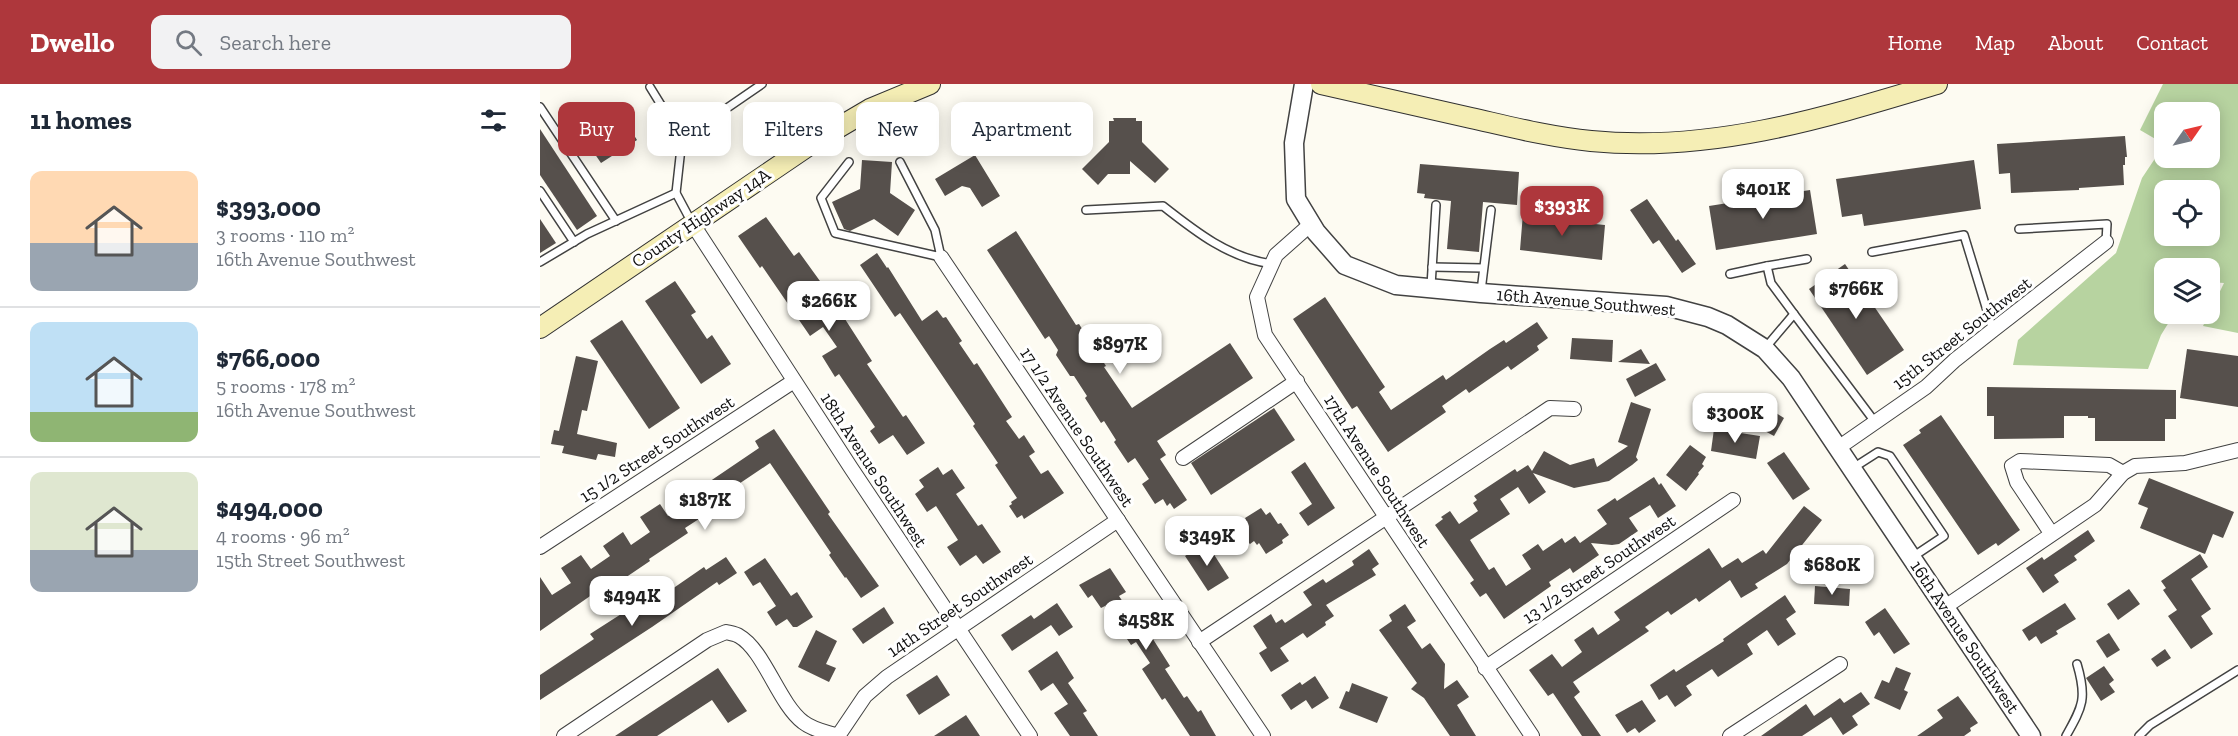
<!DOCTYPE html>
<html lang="en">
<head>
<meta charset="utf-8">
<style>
  :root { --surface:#fff; --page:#f2f2f3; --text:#1f2937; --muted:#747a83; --line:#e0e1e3; --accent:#ae373c }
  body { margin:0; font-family:"Zilla Slab",serif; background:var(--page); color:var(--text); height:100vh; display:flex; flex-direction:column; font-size:22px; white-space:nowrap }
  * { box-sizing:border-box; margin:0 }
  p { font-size:20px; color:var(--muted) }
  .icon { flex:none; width:33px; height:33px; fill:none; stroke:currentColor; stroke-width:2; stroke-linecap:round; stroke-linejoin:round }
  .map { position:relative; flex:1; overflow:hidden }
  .side { display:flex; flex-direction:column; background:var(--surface); width:540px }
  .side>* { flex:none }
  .banner { position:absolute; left:18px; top:18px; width:570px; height:54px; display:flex; gap:12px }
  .needle { width:39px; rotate:56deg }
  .controls { position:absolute; left:1614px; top:18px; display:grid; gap:12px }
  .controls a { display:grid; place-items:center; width:66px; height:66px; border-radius:12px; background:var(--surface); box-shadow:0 3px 15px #0003; font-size:30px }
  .price { position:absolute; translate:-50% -51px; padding:0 14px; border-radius:12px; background:#fff; color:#222; font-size:20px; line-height:39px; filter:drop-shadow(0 2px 3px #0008) }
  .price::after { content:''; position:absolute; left:50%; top:36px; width:18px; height:14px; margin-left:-9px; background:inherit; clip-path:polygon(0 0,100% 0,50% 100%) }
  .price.active { background:var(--accent); color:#fff }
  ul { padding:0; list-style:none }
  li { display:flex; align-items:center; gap:18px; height:150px; padding:0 30px }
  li+li { border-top:2px solid var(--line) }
  li span { display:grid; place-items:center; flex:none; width:168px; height:120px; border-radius:12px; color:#555 }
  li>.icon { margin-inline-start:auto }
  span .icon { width:72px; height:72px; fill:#fffc; stroke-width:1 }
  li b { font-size:26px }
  h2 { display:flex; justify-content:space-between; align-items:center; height:72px; padding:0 30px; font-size:26px }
  .tag { padding:0 21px; border-radius:12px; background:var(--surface); box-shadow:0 3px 15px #0003; font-size:21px; line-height:54px }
  .tag.active { background:var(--accent); color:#fff }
  header { display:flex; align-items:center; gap:36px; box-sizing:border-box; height:84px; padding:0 30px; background:var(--accent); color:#fff }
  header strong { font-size:28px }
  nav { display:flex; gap:33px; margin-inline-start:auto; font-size:21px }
  .search { width:420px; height:54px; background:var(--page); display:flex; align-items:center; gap:15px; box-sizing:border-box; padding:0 21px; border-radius:12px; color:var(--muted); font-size:22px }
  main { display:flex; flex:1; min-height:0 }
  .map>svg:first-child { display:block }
  .forest { fill:#b7d3a0; fill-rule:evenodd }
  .building { fill:#56504c }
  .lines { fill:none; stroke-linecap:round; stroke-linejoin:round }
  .service-casing { stroke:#424242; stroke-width:10 }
  .minor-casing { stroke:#424242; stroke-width:16 }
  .tertiary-casing { stroke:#424242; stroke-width:21 }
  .secondary-casing { stroke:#313131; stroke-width:22 }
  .service { stroke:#fff; stroke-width:7 }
  .minor { stroke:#fff; stroke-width:14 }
  .tertiary { stroke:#fff; stroke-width:18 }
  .secondary { stroke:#f5eeb5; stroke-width:20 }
  .labels { text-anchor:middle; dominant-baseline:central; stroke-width:6; stroke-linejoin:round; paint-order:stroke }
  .street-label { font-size:18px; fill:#0f0f0f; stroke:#fff }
</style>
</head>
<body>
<header>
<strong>Dwello</strong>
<div class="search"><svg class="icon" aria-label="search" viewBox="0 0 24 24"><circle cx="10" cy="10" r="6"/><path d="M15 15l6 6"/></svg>Search here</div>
<nav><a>Home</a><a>Map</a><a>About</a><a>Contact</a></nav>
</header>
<main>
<section class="side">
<h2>11 homes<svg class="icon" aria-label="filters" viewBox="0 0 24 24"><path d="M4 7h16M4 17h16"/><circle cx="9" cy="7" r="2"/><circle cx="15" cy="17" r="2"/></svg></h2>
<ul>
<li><span style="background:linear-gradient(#ffd9b3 60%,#9aa5b1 0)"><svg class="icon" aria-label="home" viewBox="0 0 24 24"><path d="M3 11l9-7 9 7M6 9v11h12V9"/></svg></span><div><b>$393,000</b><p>3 rooms · 110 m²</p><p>16th Avenue Southwest</p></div></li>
<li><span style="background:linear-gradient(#bfe0f5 75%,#8fb573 0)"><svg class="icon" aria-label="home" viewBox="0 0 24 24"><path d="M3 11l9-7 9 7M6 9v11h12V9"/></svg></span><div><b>$766,000</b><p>5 rooms · 178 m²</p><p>16th Avenue Southwest</p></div></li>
<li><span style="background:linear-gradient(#dfe7d0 65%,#9aa5b1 0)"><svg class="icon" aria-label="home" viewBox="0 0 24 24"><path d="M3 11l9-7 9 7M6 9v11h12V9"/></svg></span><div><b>$494,000</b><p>4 rooms · 96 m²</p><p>15th Street Southwest</p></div></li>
</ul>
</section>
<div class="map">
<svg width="1698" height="652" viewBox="0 0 1698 652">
  <rect width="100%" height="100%" fill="#fdfbf2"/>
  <path class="forest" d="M1623,0H1698V249L1663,242L1684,199L1670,198V184H1624V230H1634L1621,251L1608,285L1473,281L1478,256L1576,169L1602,94L1624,61V74H1670V28H1624V60L1600,46ZM1624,106H1670V152H1624Z"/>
  <g class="building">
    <path d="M74,20L97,56L61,79L37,44Z"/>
    <path d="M573,34H596V37H602V58L629,85L615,99L590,77V90H568L558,101L542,85L569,58V37H574Z"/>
    <path d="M0,45L57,132L37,146L0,91Z"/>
    <path d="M1585,52L1587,73H1585V81H1583L1584,101L1539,104V106L1471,109L1470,89L1459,90L1457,60Z"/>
    <path d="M435,71L460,112L442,123L430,104L422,102L405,112L395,95Z"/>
    <path d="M322,76L352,78L350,109L375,126L358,152L334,135L310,147L304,145L292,118L320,105Z"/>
    <path d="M1434,76L1441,125L1324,142L1322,130L1302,133L1296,95Z"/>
    <path d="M880,80L979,88L977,121L943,118L939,168L907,165L911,117L884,114L885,110L877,109Z"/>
    <path d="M1270,106L1277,150L1176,166L1169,122Z"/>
    <path d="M1107,115L1136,157L1138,155L1156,180L1142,189L1119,156L1113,160L1090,126Z"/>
    <path d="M983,129L1024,133V137L1065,141L1062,176L980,166Z"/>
    <path d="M226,133L254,172L259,168L285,204L332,277L327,280L363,333L366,331L385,359L367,371L353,351L339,360L330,347L335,343L299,290L295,293L282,272L297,263L283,243L270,252L222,182L220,184L198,152Z"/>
    <path d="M0,135L16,159L0,169Z"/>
    <path d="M476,147L536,241L539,240L566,282L564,283L592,324L690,259L713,294L617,357L626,371L620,375L647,416L634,425L630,419L627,422L623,415L615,420L602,400L609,395L595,374L588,379L574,358L576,356L564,337L561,339L545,314L547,312L534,292H530L516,271L518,266L509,252L505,255L447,166Z"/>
    <path d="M337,169L347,184L348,183L382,237L397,226L403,234L406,233L422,257L419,259L434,281L437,279L472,333L466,337L479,355L484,351L495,368L489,372L501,390L508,386L524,409L484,435L482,431L477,434L469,422L472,420L471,418L477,414L455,381L458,379L433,342L435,340L360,229L355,233L320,181Z"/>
    <path d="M1305,180L1364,266L1327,291L1269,205Z"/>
    <path d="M135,197L156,228L151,231L167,255L172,251L191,280L161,300L105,217Z"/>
    <path d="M785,213L845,303L839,308L851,326L903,291L906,296L950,265L964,256L966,259L997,238L1008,254L997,262L999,266L971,286L968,282L929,309L926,305L902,322L906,328L848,368L817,322L812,325L753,235Z"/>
    <path d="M82,236L140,324L109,345L50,257Z"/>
    <path d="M1032,254L1073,256L1072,278L1030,275Z"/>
    <path d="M1101,265L1110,280L1078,278Z"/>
    <path d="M1647,265L1698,272V323L1640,314Z"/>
    <path d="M36,272L58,277L47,327L42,326L37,350L77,359L75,373L58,370L56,376L22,369L24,362L11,360L14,346L19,347Z"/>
    <path d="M1116,279L1126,296L1095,313L1086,295Z"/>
    <path d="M1447,303L1636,306V335H1625V357H1555V334H1548V332H1524V354L1454,355V332H1447Z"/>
    <path d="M1091,318L1111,325L1096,373L1098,376L1092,381L1069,397L1034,404L993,389L1006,408L989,420L978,403L960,415L970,430L930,456L949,486L954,483L966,502L991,485L982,471L998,460L1003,467L1022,454L1025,459L1035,452L1040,459L1067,440L1057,426L1075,414L1077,417L1114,393L1119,401L1121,399L1136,422L1118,434L1110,421L1089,434L1098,447L1079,460L1072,461L1051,459L1059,471L1033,489L1030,484L1009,498L1011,502L964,535L946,509L940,513L930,499L934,496L895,441L903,435L901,433L910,427L919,440L938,427L933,419L937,416L934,412L975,385L977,388L988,381L992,387L1004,367L1030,381L1054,374L1057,383L1088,362L1078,358Z"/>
    <path d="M734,324L755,356L671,411L651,379Z"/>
    <path d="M1231,326L1244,334L1234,352L1221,345Z"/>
    <path d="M1401,331L1480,446L1458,462L1456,459L1438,471L1363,361L1381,349L1379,346Z"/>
    <path d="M234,345L290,428L288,430L339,502L321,514L306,493L305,494L289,471L291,469L230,379L175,416L179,422L145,444L148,449L109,475L110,477L79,498L76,494L0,547V493L12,511L31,499L21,484L41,471L51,485L70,472L63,462L83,448L91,461L110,448L100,433L120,420L128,432L149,418L142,407L156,397L160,404L219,364L215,357Z"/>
    <path d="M1174,345L1220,352L1216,375L1171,367Z"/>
    <path d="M1150,361L1166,373L1162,380L1164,382L1158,389L1159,390L1146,407L1126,391Z"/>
    <path d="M1244,368L1270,405L1253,416L1227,379Z"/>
    <path d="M765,378L795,424L768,442L759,429L772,420L751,388Z"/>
    <path d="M398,383L403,391L412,385L425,404L416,410L438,442L442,440L461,468L443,480L436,471L420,482L407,463L418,456L396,422L387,428L375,410L384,403L379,396Z"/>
    <path d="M1609,394L1694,428L1683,454L1673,450L1665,470L1600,444L1608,424L1598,420Z"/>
    <path d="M1264,422L1282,436L1247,480L1215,500L1218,504L1201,514L1190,496L1159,518L1156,514L1131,531L1128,527L1105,543L1109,547L1033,598L1040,608L1034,613L1061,652H1042L1013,609L1008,612L989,586L1012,570L1022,583L1042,568L1034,556L1053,543L1058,551L1080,536L1074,528L1169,464L1182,484L1198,474L1202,479L1223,466L1226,470Z"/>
    <path d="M721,424L726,431L730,428L738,440L741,439L749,451L742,456L743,459L726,470L719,459L717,461L714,457L710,460L707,457L704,459L695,445L706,436L705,434Z"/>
    <path d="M1548,446L1555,457L1534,472L1537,476L1514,491L1519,498L1503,509L1486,484L1502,473L1504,476Z"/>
    <path d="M666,458L689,494L668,507L645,472Z"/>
    <path d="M829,465L839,480L832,485L836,491L786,521L794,532L785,538L786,541L767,554L763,549L740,564L749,577L731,588L719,569L727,564L713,542L731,530L736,539L742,535L745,539L772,521L763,508L783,495L786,499L814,481L812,477Z"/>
    <path d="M1660,470L1668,483L1651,495L1671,525L1661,532L1673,550L1651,565L1628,532L1637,526L1623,506L1626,504L1621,497Z"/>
    <path d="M186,473L197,489L179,501L177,498L112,543L0,616V591L54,555L50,550L89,525L93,532L164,483L166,486Z"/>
    <path d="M225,474L251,512L257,508L273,533L257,543H253L247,535L236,542L227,528L236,522L220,498L213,502L204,488Z"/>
    <path d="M570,484L586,508L579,512L595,536L599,533L630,582L625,585L644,614L647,612L658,628L661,626L676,652H650L625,614L622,616L602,585L610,579L596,558L591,561L565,522L561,524L552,511L548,514L539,501Z"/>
    <path d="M1275,502L1310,505L1309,522L1274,520Z"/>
    <path d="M1589,505L1600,520L1578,536L1567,520Z"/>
    <path d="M1245,511L1256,528L1246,535L1256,550L1238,562L1227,546L1207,560L1213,570L1178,593L1172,585L1146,602L1152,611L1135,623L1127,611L1119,616L1110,601L1134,585L1136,588L1184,557L1183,555Z"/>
    <path d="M517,519L533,543L519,552L511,541L472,567L461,551L491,531L494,535Z"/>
    <path d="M1525,519L1536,535L1516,547L1518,550L1501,560L1496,552L1489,557L1482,546Z"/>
    <path d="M865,520L876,537L867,543L882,565L890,559L905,580L904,605L917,596L929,613L917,621L936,652H910L884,614L871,605L877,599L839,546L852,537L849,531Z"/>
    <path d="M344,523L354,539L323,560L312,545Z"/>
    <path d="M1345,524L1370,560L1354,570L1339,548L1334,552L1325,538Z"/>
    <path d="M276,546L297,557L286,580L296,584L289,598L258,583Z"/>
    <path d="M1569,549L1580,566L1567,574L1556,557Z"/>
    <path d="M1625,565L1631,574L1617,583L1611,575Z"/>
    <path d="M517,567L534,594L528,599L547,627L543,629L558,652H530L514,629L528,620L513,599L501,607L488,587Z"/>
    <path d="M1564,582L1574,596L1569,600L1575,608L1561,617L1546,594Z"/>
    <path d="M1356,583L1371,589L1364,606L1368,608L1360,626L1334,614L1342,596L1349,599Z"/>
    <path d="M178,584L207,627L188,639L172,616L117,652H75Z"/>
    <path d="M397,591L410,611L379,631L366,611Z"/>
    <path d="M775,592L789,614L772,625L766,616L751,626L741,611L760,598L762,601Z"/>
    <path d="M812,599L848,613L837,639L799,624L806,607L809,608Z"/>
    <path d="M1321,608L1330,620L1312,632L1318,641L1303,651L1291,633L1262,652H1221L1266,620L1274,632L1300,614L1304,619Z"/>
    <path d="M1418,612L1438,639L1430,644L1431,647L1424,652H1377L1403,634L1397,626Z"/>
    <path d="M1102,616L1116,637L1099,649L1095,644L1087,649L1075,631Z"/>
    <path d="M426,631L440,652H394Z"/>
  </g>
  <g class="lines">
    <defs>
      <g id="service">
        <path d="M110,3L142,55"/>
        <path d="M0,23L76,137"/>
        <path d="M309,78L281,114L295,149L401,173L395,146L360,78"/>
        <path d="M0,107L34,158"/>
        <path d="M546,126L623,122C656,148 689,174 732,180"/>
        <path d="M152,139L136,109L142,55L222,0"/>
        <path d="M1479,145L1567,140L1566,158"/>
        <path d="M1332,168L1424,151L1453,246"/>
        <path d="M0,178L47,150L136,109"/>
        <path d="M1227,182L1267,175"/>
        <path d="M892,183L943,184"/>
        <path d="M1190,190L1227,182L1231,199L1254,230"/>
        <path d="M891,202L896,121"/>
        <path d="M941,207L951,126"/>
        <path d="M1226,263L1254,230L1335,338"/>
        <path d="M1313,384L1338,368L1350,372L1404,452L1371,474"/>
        <path d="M1526,652C1543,622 1547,614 1537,580"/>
        <path d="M1599,652L1610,641L1698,586"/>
      </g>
      <g id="minor">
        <path d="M152,139L311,384L490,652"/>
        <path d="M771,140L736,171L717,213L725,251L992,652"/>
        <path d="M401,173L723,652"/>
        <path d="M1298,364L1386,303L1415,276L1453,246L1566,158"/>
        <path d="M643,374L757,297"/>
        <path d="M1511,449L1477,398L1472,382L1480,377L1569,381L1583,389"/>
        <path d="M0,463L254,297"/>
        <path d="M1405,523L1555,421L1583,389L1595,382L1645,379L1698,366"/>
        <path d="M659,558L1010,324L1034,325"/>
        <path d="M945,584L1193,416"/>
        <path d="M24,652L167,556L186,548C190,549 196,550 199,552C224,566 239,620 263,638C273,646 286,648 298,652"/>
        <path d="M298,652L325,612L347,593L578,436"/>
        <path d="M1190,652L1300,580"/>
      </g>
      <path id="tertiary" d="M764,0L754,59L756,115L776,148L805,181L856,201L941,209L1126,222L1168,233L1187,241L1225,265L1251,294L1491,652"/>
      <g id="secondary">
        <path d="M781,0C831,11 881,23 931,34C971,43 1010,53 1051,57C1171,69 1284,34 1397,0"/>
        <path d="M0,244L274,58L330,25L390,0"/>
      </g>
    </defs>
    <use href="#service" class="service-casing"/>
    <use href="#minor" class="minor-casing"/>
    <use href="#tertiary" class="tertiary-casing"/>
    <use href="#secondary" class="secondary-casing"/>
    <use href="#service" class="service"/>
    <use href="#minor" class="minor"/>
    <use href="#tertiary" class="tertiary"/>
    <use href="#secondary" class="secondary"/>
  </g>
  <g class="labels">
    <g class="street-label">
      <text transform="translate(161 134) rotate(-34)">County Highway 14A</text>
      <text transform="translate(1046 218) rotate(5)">16th Avenue Southwest</text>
      <text transform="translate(1422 249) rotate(-38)">15th Street Southwest</text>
      <text transform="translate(537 343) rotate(56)">17 1/2 Avenue Southwest</text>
      <text transform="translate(117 365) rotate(-33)">15 1/2 Street Southwest</text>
      <text transform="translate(334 386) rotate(57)">18th Avenue Southwest</text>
      <text transform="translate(837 387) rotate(57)">17th Avenue Southwest</text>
      <text transform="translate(1059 485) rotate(-34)">13 1/2 Street Southwest</text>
      <text transform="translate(420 521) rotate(-34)">14th Street Southwest</text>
      <text transform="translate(1425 553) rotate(56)">16th Avenue Southwest</text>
    </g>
  </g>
</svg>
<div class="controls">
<a><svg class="needle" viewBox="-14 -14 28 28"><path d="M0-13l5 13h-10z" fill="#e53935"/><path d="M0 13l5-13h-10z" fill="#747a83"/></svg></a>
<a><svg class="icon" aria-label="locate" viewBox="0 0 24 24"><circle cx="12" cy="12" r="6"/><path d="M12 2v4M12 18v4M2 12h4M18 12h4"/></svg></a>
<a><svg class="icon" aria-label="layers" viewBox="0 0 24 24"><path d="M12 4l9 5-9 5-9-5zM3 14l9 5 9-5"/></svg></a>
</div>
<b class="price" style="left:1223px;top:136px">$401K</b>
<b class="price active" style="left:1022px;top:153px">$393K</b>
<b class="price" style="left:1316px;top:236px">$766K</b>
<b class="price" style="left:289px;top:248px">$266K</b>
<b class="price" style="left:580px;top:291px">$897K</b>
<b class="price" style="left:1195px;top:360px">$300K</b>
<b class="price" style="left:165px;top:447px">$187K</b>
<b class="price" style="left:667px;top:483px">$349K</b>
<b class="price" style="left:1292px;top:512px">$680K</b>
<b class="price" style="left:92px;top:543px">$494K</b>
<b class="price" style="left:606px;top:567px">$458K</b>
<div class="banner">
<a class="tag active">Buy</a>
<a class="tag">Rent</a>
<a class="tag">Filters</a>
<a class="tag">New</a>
<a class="tag">Apartment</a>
</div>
</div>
</main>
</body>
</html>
